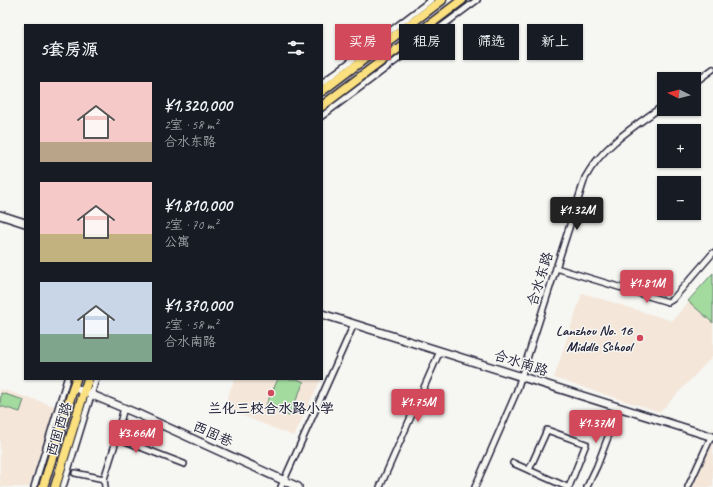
<!DOCTYPE html>
<html lang="zh">
<head>
<meta charset="utf-8">
<style>
  :root { --surface:#171b24; --page:#20242c; --text:#f1f3f6; --muted:#9ea1a6; --accent:#d1495b }
  body { margin:0; font-family:Caveat,"LXGW WenKai TC",sans-serif; background:var(--page); color:var(--text); height:100vh; display:flex; flex-direction:column; font-size:15px; white-space:nowrap }
  * { box-sizing:border-box; margin:0 }
  p { font-size:13px; color:var(--muted) }
  .icon { flex:none; width:22px; height:22px; fill:none; stroke:currentColor; stroke-width:2; stroke-linecap:round; stroke-linejoin:round }
  .map { position:relative; flex:1; overflow:hidden }
  .details { position:absolute; left:24px; top:24px; width:299px; height:356px; display:flex; flex-direction:column; background:var(--surface); border-radius:0px; box-shadow:0 1px 3px #0004 }
  .details>* { flex:none }
  .guide { position:absolute; left:335px; top:24px; width:318px; height:36px; display:flex; gap:8px }
  .needle { width:26px; rotate:276deg }
  .controls { position:absolute; left:657px; top:72px; display:grid; gap:8px }
  .controls a { display:grid; place-items:center; width:44px; height:44px; border-radius:0px; background:var(--surface); box-shadow:0 1px 3px #0004; font-size:20px }
  .price { position:absolute; translate:-50% -34px; padding:0 9px; border-radius:4px; background:var(--accent); color:#fff; font-size:13px; line-height:26px; filter:drop-shadow(0 1px 2px #0008) }
  .price::after { content:''; position:absolute; left:50%; top:24px; width:12px; height:9px; margin-left:-6px; background:inherit; clip-path:polygon(0 0,100% 0,50% 100%) }
  .price.on { background:#222; color:#fff }
  ul { padding:0; list-style:none }
  li { display:flex; align-items:center; gap:12px; height:100px; padding:0 16px }
  li span { display:grid; place-items:center; flex:none; width:112px; height:80px; border-radius:0px; color:#555 }
  li>.icon { margin-inline-start:auto }
  span .icon { width:48px; height:48px; fill:#fffc; stroke-width:1 }
  li b { font-size:17px }
  h2 { display:flex; justify-content:space-between; align-items:center; height:48px; padding:0 16px; font-size:17px }
  .pill { padding:0 14px; border-radius:0px; background:var(--surface); box-shadow:0 1px 3px #0004; font-size:14px; line-height:36px }
  .pill.on { background:var(--accent); color:#fff }
  .map>svg:first-child { display:block }
  .built { fill:#f4e6d9 }
  .green { fill:#a3db9f; stroke:#627e6d }
  .lines { fill:none; stroke-linecap:round; stroke-linejoin:round }
  .street-casing { stroke:#22223b; stroke-width:8 }
  .secondary-casing { stroke:#22223b; stroke-width:10 }
  .primary-casing { stroke:#22223b; stroke-width:11 }
  .street { stroke:#f6f6f2; stroke-width:5 }
  .secondary { stroke:#f6f6f2; stroke-width:7 }
  .primary { stroke:#fbe080; stroke-width:8 }
  .poi-dot { fill:#d1495b; stroke:#f6f6f2; stroke-width:1.5 }
  .labels { text-anchor:middle; dominant-baseline:central; stroke-width:3; stroke-linejoin:round; paint-order:stroke }
  .street-label { font-size:14px; fill:#22223b; stroke:#f6f6f2 }
  .poi-label { font-size:14px; font-weight:bold; fill:#22223b; stroke:#f6f6f2; text-anchor:end }
</style>
</head>
<body>
<div class="map">
<svg width="713" height="487" viewBox="0 0 713 487">
  <rect width="100%" height="100%" fill="#f6f6f2"/>
  <filter id="ink" filterUnits="userSpaceOnUse"><feTurbulence type="fractalNoise" baseFrequency=".025" numOctaves="2"/><feDisplacementMap in="SourceGraphic" scale="8" xChannelSelector="R" yChannelSelector="G"/><feConvolveMatrix kernelMatrix="1 2 1 2 8 2 1 2 1" color-interpolation-filters="sRGB"/></filter>
  <g filter="url(#ink)">
    <g class="built">
      <path d="M713,274V356L660,412L554,378L582,293L672,321Z"/>
      <path d="M235,379H321L294,436L223,408Z"/>
      <path d="M0,389L55,406L29,487H0Z"/>
      <path d="M713,427V487H689Z"/>
    </g>
    <g class="green">
      <path d="M713,273V323L688,301Z"/>
      <path d="M278,379H297L304,382L289,416L266,405Z"/>
      <path d="M1,393L24,400L20,412L0,406Z"/>
    </g>
    <g class="lines">
      <defs>
        <g id="street">
          <path d="M322,83L431,0"/>
          <path d="M694,83L713,69"/>
          <path d="M322,116L477,0"/>
          <path d="M556,268L668,302L673,299L713,253"/>
          <path d="M117,438L118,430L124,408"/>
          <path d="M513,463L567,487"/>
          <path d="M529,470L547,430L586,444L569,487"/>
          <path d="M75,473L104,479L105,487"/>
          <path d="M104,479L117,438L184,464"/>
          <path d="M34,487L67,379"/>
          <path d="M63,487L96,379"/>
          <path d="M281,487L354,324"/>
          <path d="M380,487L440,351"/>
          <path d="M475,487L516,393L585,178C602,146 635,126 664,105"/>
          <path d="M587,487L597,466L619,408"/>
          <path d="M688,487L711,437"/>
        </g>
        <g id="secondary">
          <path d="M0,215L25,223"/>
          <path d="M322,314L713,437"/>
          <path d="M73,387L138,414L298,487"/>
        </g>
        <g id="primary">
          <path d="M322,91L442,0"/>
          <path d="M322,106L462,0"/>
          <path d="M43,487L76,379"/>
          <path d="M55,487L88,379"/>
        </g>
      </defs>
      <use href="#street" class="street-casing"/>
      <use href="#secondary" class="secondary-casing"/>
      <use href="#primary" class="primary-casing"/>
      <use href="#street" class="street"/>
      <use href="#secondary" class="secondary"/>
      <use href="#primary" class="primary"/>
    </g>
  </g>
  <g class="poi-dot">
    <circle cx="640" cy="338" r="4"/>
    <circle cx="271" cy="393" r="4"/>
  </g>
  <g class="labels">
    <g class="street-label">
      <text transform="translate(540 279) rotate(-72)">合水东路</text>
      <text transform="translate(521 363) rotate(18)">合水南路</text>
      <text transform="translate(59 429) rotate(-73)">西固西路</text>
      <text transform="translate(213 434) rotate(24)">西固巷</text>
    </g>
    <g class="poi-label">
      <text x="632" y="330">Lanzhou No. 16<tspan x="632" dy="16">Middle School</tspan></text>
      <text x="271" y="408" text-anchor="middle">兰化三校合水路小学</text>
    </g>
  </g>
</svg>
<div class="controls">
<a><svg class="needle" viewBox="-14 -14 28 28"><path d="M0-13l5 13h-10z" fill="#e53935"/><path d="M0 13l5-13h-10z" fill="#9ea1a6"/></svg></a>
<a>+</a>
<a>−</a>
</div>
<b class="price on" style="left:577px;top:231px">¥1.32M</b>
<b class="price" style="left:647px;top:304px">¥1.81M</b>
<b class="price" style="left:418px;top:423px">¥1.75M</b>
<b class="price" style="left:596px;top:444px">¥1.37M</b>
<b class="price" style="left:136px;top:454px">¥3.66M</b>
<div class="guide">
<a class="pill on">买房</a>
<a class="pill">租房</a>
<a class="pill">筛选</a>
<a class="pill">新上</a>
</div>
<section class="details">
<h2>5套房源<svg class="icon" aria-label="filters" viewBox="0 0 24 24"><path d="M4 7h16M4 17h16"/><circle cx="9" cy="7" r="2"/><circle cx="15" cy="17" r="2"/></svg></h2>
<ul>
<li><span style="background:linear-gradient(#f6c9c9 75%,#b9a48a 0)"><svg class="icon" aria-label="home" viewBox="0 0 24 24"><path d="M3 11l9-7 9 7M6 9v11h12V9"/></svg></span><div><b>¥1,320,000</b><p>2室 · 58 m²</p><p>合水东路</p></div></li>
<li><span style="background:linear-gradient(#f6c9c9 65%,#c2b280 0)"><svg class="icon" aria-label="home" viewBox="0 0 24 24"><path d="M3 11l9-7 9 7M6 9v11h12V9"/></svg></span><div><b>¥1,810,000</b><p>2室 · 70 m²</p><p>公寓</p></div></li>
<li><span style="background:linear-gradient(#c9d6e8 65%,#7fa58c 0)"><svg class="icon" aria-label="home" viewBox="0 0 24 24"><path d="M3 11l9-7 9 7M6 9v11h12V9"/></svg></span><div><b>¥1,370,000</b><p>2室 · 58 m²</p><p>合水南路</p></div></li>
</ul>
</section>
</div>
</body>
</html>
